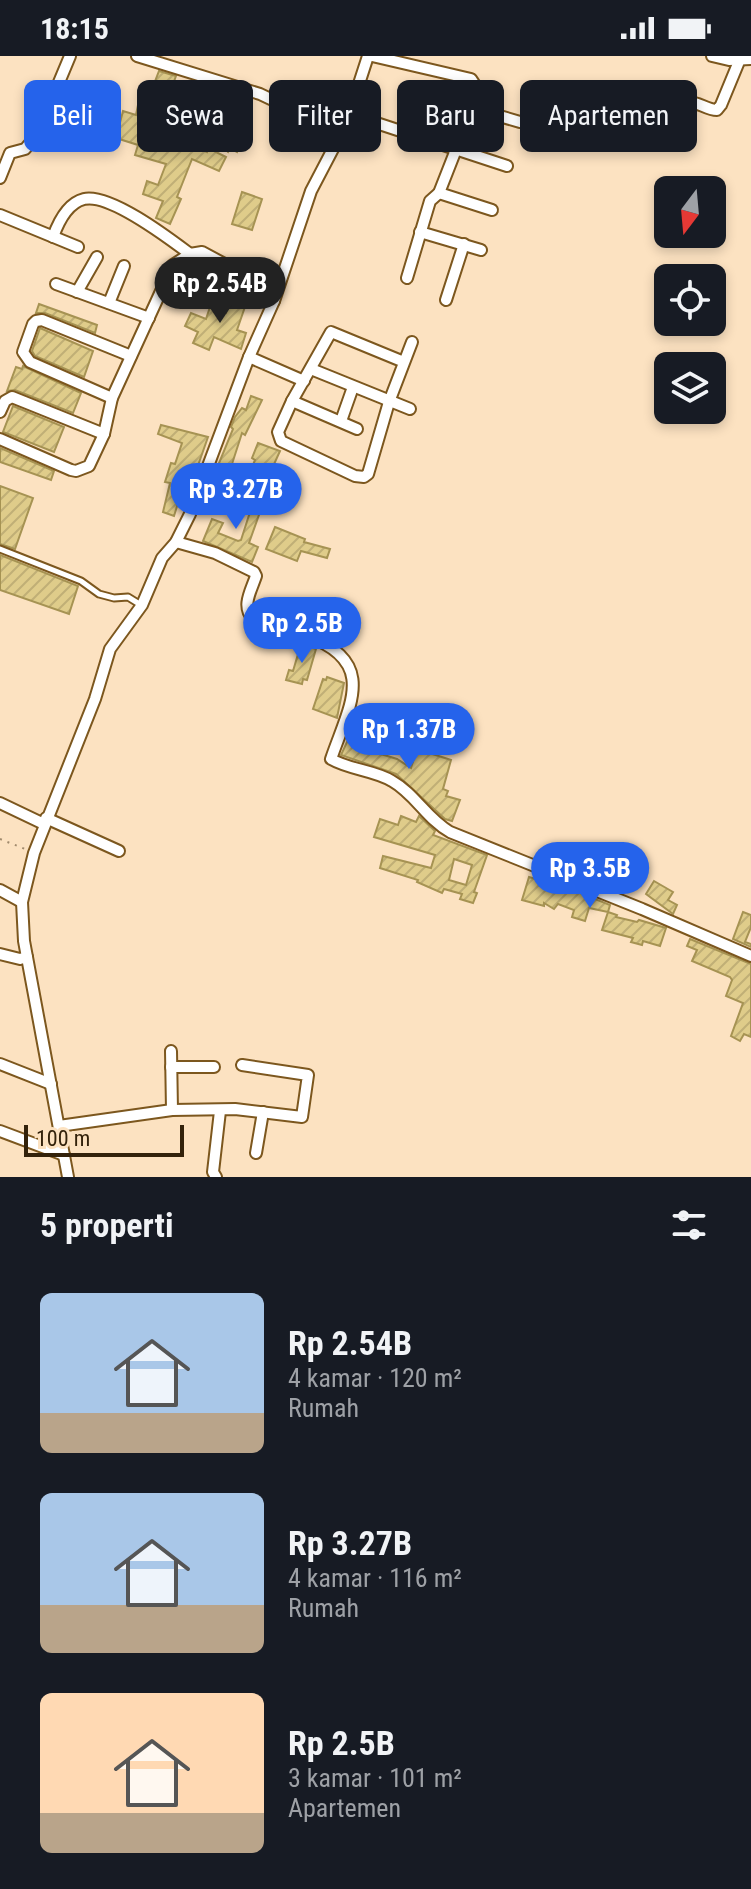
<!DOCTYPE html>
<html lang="id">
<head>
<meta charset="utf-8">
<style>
  :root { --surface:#171b24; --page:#20242c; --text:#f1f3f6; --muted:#9ea1a6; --accent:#2563eb }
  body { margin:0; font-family:"Roboto Condensed",sans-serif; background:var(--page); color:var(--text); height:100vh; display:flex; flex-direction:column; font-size:30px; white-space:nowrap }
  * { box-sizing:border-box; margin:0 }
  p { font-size:26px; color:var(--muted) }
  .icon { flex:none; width:44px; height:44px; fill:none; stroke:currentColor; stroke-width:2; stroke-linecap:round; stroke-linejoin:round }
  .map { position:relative; height:1121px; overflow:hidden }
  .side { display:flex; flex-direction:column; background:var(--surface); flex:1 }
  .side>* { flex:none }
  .top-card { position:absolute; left:24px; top:24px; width:704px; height:72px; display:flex; gap:16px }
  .needle { width:52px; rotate:196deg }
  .fabs { position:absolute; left:654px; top:120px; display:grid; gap:16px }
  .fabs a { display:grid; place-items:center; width:72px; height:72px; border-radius:12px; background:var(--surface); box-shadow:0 4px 12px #0003; font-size:40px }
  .scale { position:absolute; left:24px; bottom:20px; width:160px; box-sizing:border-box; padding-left:8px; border:4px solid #33220b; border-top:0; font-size:22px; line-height:28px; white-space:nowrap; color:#33220b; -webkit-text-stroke:6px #fce2c1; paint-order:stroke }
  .price { position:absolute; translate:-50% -68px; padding:0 18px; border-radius:28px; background:var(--accent); color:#fff; font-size:26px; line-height:52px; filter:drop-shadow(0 2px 4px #0008) }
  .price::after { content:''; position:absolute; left:50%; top:48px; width:24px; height:18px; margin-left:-12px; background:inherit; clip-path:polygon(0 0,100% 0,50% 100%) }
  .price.current { background:#222; color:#fff }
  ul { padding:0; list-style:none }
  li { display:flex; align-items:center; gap:24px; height:200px; padding:0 40px }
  li span { display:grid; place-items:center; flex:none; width:224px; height:160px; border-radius:12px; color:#555 }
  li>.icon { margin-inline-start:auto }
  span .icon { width:96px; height:96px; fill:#fffc; stroke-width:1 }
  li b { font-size:34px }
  h2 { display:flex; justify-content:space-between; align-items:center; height:96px; padding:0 40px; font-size:34px }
  .chip { padding:0 28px; border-radius:12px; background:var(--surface); box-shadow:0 4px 12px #0003; font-size:28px; line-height:72px }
  .chip.current { background:var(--accent); color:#fff }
  .status { display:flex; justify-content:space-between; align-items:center; height:56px; padding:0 40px; background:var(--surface); direction:ltr }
  .status svg { height:22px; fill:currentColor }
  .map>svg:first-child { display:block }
  .building { fill:url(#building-hatch); stroke:#a69353; stroke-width:2; fill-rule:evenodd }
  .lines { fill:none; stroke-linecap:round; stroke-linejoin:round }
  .lane-casing { stroke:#7c571e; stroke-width:9 }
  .street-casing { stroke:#7c571e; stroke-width:14 }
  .path { stroke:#a08a6d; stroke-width:2; stroke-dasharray:2 6; stroke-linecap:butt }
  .lane { stroke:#fff; stroke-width:5 }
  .street { stroke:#fff; stroke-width:10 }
</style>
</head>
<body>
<div class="status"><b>18:15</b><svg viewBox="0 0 49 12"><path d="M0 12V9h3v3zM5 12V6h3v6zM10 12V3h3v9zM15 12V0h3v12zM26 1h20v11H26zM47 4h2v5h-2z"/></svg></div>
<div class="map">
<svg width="751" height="1121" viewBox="0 0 751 1121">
  <defs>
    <pattern id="building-hatch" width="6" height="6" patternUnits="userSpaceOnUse" patternTransform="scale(2)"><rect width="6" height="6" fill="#dfcc8a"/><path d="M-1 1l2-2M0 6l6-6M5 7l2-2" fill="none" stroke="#c0af76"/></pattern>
  </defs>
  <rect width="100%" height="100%" fill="#fce2c1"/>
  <g class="building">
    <path d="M159,15L176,20L172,31L193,48L195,45L199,47L204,41L209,44L213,33L226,38L222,48L219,47L199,68L178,52L175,56L167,50L161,68L188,82L186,87L207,96L208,92L226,101L219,115L192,103L177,141L181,143L170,168L156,162L163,145L143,138L147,125L158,129L166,108L135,99L138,89L116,82L123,55L136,59L140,39L149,41Z"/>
    <path d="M241,45L251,49L243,71L246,73L237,96L230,92L228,96L201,72L207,65L222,78L229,64L234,67Z"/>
    <path d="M242,136L262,143L252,174L232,168Z"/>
    <path d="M234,237L248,242L237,274L246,277L241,293L214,281L209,294L193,287L198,276L185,270L191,257L206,263L210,251L226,257Z"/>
    <path d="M39,248L97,269L95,277L45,257H36Z"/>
    <path d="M40,272L93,295L84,321L35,300L32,295Z"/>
    <path d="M23,310L81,337L73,357L15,334L7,335L16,311L22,313Z"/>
    <path d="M251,340L262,344L245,379L242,377L222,439L208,434L233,373L231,371L235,361L242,352L246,354Z"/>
    <path d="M13,350L64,371L54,396L3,376Z"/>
    <path d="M161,369L208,381L184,449L178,447L174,460L163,456L170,427L165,426L171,407L175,408L182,387L158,378Z"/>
    <path d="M258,387L280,395L265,428L248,421L255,404L252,402Z"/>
    <path d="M0,392L54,415L51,424L0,406Z"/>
    <path d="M0,430L33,442L15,493L0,488Z"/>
    <path d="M232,437L259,446L256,455L260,456L249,487L258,491L252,506L203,485L212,463L223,467L218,477L238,485L241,484L250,456L228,448Z"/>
    <path d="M275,471L305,483L304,486L330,493L327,502L301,495L297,505L266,493Z"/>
    <path d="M0,499L78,530L69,558L0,534Z"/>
    <path d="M301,588L316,593L307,624L303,623L302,628L286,624L289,614L293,615Z"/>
    <path d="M327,621L344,627L337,662L313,653L323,623L326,624Z"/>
    <path d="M358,656L367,658L358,691L397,703L411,712L416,696L419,697L420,694L451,704L443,733L448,735L446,740L460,744L452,765L445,763L396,718L341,699L354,671Z"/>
    <path d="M401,760L416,766L419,760L435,775L433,779L487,799L474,836L477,837L473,847L460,843L462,838L444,833L442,837L417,826L418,824L380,812L383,800L431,812L435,799L374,781L380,763L398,769ZM454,803L472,809L466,829L449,824Z"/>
    <path d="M558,792L589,807L590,802L617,810L610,830L553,809Z"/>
    <path d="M529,821L539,824L541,821L610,849L608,856L617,859L616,861L637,866L639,864L666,872L660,890L643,885L642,889L631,886L633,882L602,874L608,856L589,852L585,865L572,861L574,854L558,848L554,853L544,847V850L522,844Z"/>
    <path d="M654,825L673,836L668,844L677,849L673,858L646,838Z"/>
    <path d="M743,856L751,859V871L745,886L751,888V891L733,883Z"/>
    <path d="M690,883L751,908V981L744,978L740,985L731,980L743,947L726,940L732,924L730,921L692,905L697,894L687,890Z"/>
  </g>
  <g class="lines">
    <defs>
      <path id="lane" d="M0,493L81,525L99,538L114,542L128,541L141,549"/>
      <g id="street">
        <path d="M137,0L260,38L342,77"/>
        <path d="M372,0L471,23L479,35L439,137L430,145L407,222"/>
        <path d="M712,0L729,4L751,3"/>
        <path d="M472,52L520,66"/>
        <path d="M349,58L507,110"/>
        <path d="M678,72L687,46C698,45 706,54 717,54L721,49L740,3"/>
        <path d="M0,122L10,97L25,93L37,79L70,0"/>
        <path d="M439,137L492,154"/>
        <path d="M0,159L78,191"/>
        <path d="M420,176L481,194"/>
        <path d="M53,181C58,167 68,147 84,143C110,137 170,183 190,198"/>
        <path d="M56,228L149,262"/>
        <path d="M77,236L97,201"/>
        <path d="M446,244L464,188"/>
        <path d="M109,247L124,210"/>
        <path d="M249,301L304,325"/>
        <path d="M404,306L331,276L292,345L278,376L281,385L355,420L364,421L368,418L389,346L412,286"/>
        <path d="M311,313L410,353"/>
        <path d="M112,342L30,306L23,296L33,268L36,265L42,264L131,300"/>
        <path d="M292,345L357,373"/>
        <path d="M0,356L5,345L12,341L104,378"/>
        <path d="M341,365L353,331"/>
        <path d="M0,383L71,414L76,415L89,410L104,378L112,342L173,209L190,198L202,196L262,228L274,245"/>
        <path d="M176,486L215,497L254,516L256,520C251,535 241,550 253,563C270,571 289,574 307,580C379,606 349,650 331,703C350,714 374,714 392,725C415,738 427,763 450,776L642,853L751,900"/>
        <path d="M0,747L44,768"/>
        <path d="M46,762L119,795"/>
        <path d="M0,834L22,846"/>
        <path d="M0,898L20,903L27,901"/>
        <path d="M171,995L172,1054"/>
        <path d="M0,1008L51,1028"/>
        <path d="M171,1011H214"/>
        <path d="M59,1070L172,1054L235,1053L302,1061L308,1019L242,1009"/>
        <path d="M0,1075L64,1099"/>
        <path d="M256,1097L263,1056"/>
        <path d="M68,1121L24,885L22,846L34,797L95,643L110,593L142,549L162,502L176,486L190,458L249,301L274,245L311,135L346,68L368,0"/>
        <path d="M216,1121L213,1116L220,1055"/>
      </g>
    </defs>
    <use href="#lane" class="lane-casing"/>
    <use href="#street" class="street-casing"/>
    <path class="path" d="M0,783L25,793"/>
    <use href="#lane" class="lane"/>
    <use href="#street" class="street"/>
  </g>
</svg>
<div class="fabs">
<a><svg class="needle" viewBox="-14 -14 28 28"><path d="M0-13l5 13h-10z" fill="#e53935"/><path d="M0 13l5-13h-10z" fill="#9ea1a6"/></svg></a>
<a><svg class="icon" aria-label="locate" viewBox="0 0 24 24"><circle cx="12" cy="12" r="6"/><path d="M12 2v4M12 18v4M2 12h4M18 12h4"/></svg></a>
<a><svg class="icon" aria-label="layers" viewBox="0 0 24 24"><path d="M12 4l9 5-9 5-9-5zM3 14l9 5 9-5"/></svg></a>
</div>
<div class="scale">100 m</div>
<b class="price current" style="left:220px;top:269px">Rp 2.54B</b>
<b class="price" style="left:236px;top:475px">Rp 3.27B</b>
<b class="price" style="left:302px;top:609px">Rp 2.5B</b>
<b class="price" style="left:409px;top:715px">Rp 1.37B</b>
<b class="price" style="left:590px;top:854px">Rp 3.5B</b>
<div class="top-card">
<a class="chip current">Beli</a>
<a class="chip">Sewa</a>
<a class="chip">Filter</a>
<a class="chip">Baru</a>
<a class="chip">Apartemen</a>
</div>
</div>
<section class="side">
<h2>5 properti<svg class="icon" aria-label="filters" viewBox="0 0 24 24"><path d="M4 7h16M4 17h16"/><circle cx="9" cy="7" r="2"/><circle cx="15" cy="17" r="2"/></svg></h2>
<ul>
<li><span style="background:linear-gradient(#a9c7e8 75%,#b9a48a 0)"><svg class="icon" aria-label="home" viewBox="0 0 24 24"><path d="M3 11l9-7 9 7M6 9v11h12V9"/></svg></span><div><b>Rp 2.54B</b><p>4 kamar · 120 m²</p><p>Rumah</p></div></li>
<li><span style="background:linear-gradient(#a9c7e8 70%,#b9a48a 0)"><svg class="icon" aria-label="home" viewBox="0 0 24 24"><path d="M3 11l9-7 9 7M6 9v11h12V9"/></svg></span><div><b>Rp 3.27B</b><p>4 kamar · 116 m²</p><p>Rumah</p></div></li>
<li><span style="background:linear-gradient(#ffd9b3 75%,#b9a48a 0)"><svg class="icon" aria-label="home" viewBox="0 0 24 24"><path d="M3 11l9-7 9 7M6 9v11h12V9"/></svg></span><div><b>Rp 2.5B</b><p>3 kamar · 101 m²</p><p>Apartemen</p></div></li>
</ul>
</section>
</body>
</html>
